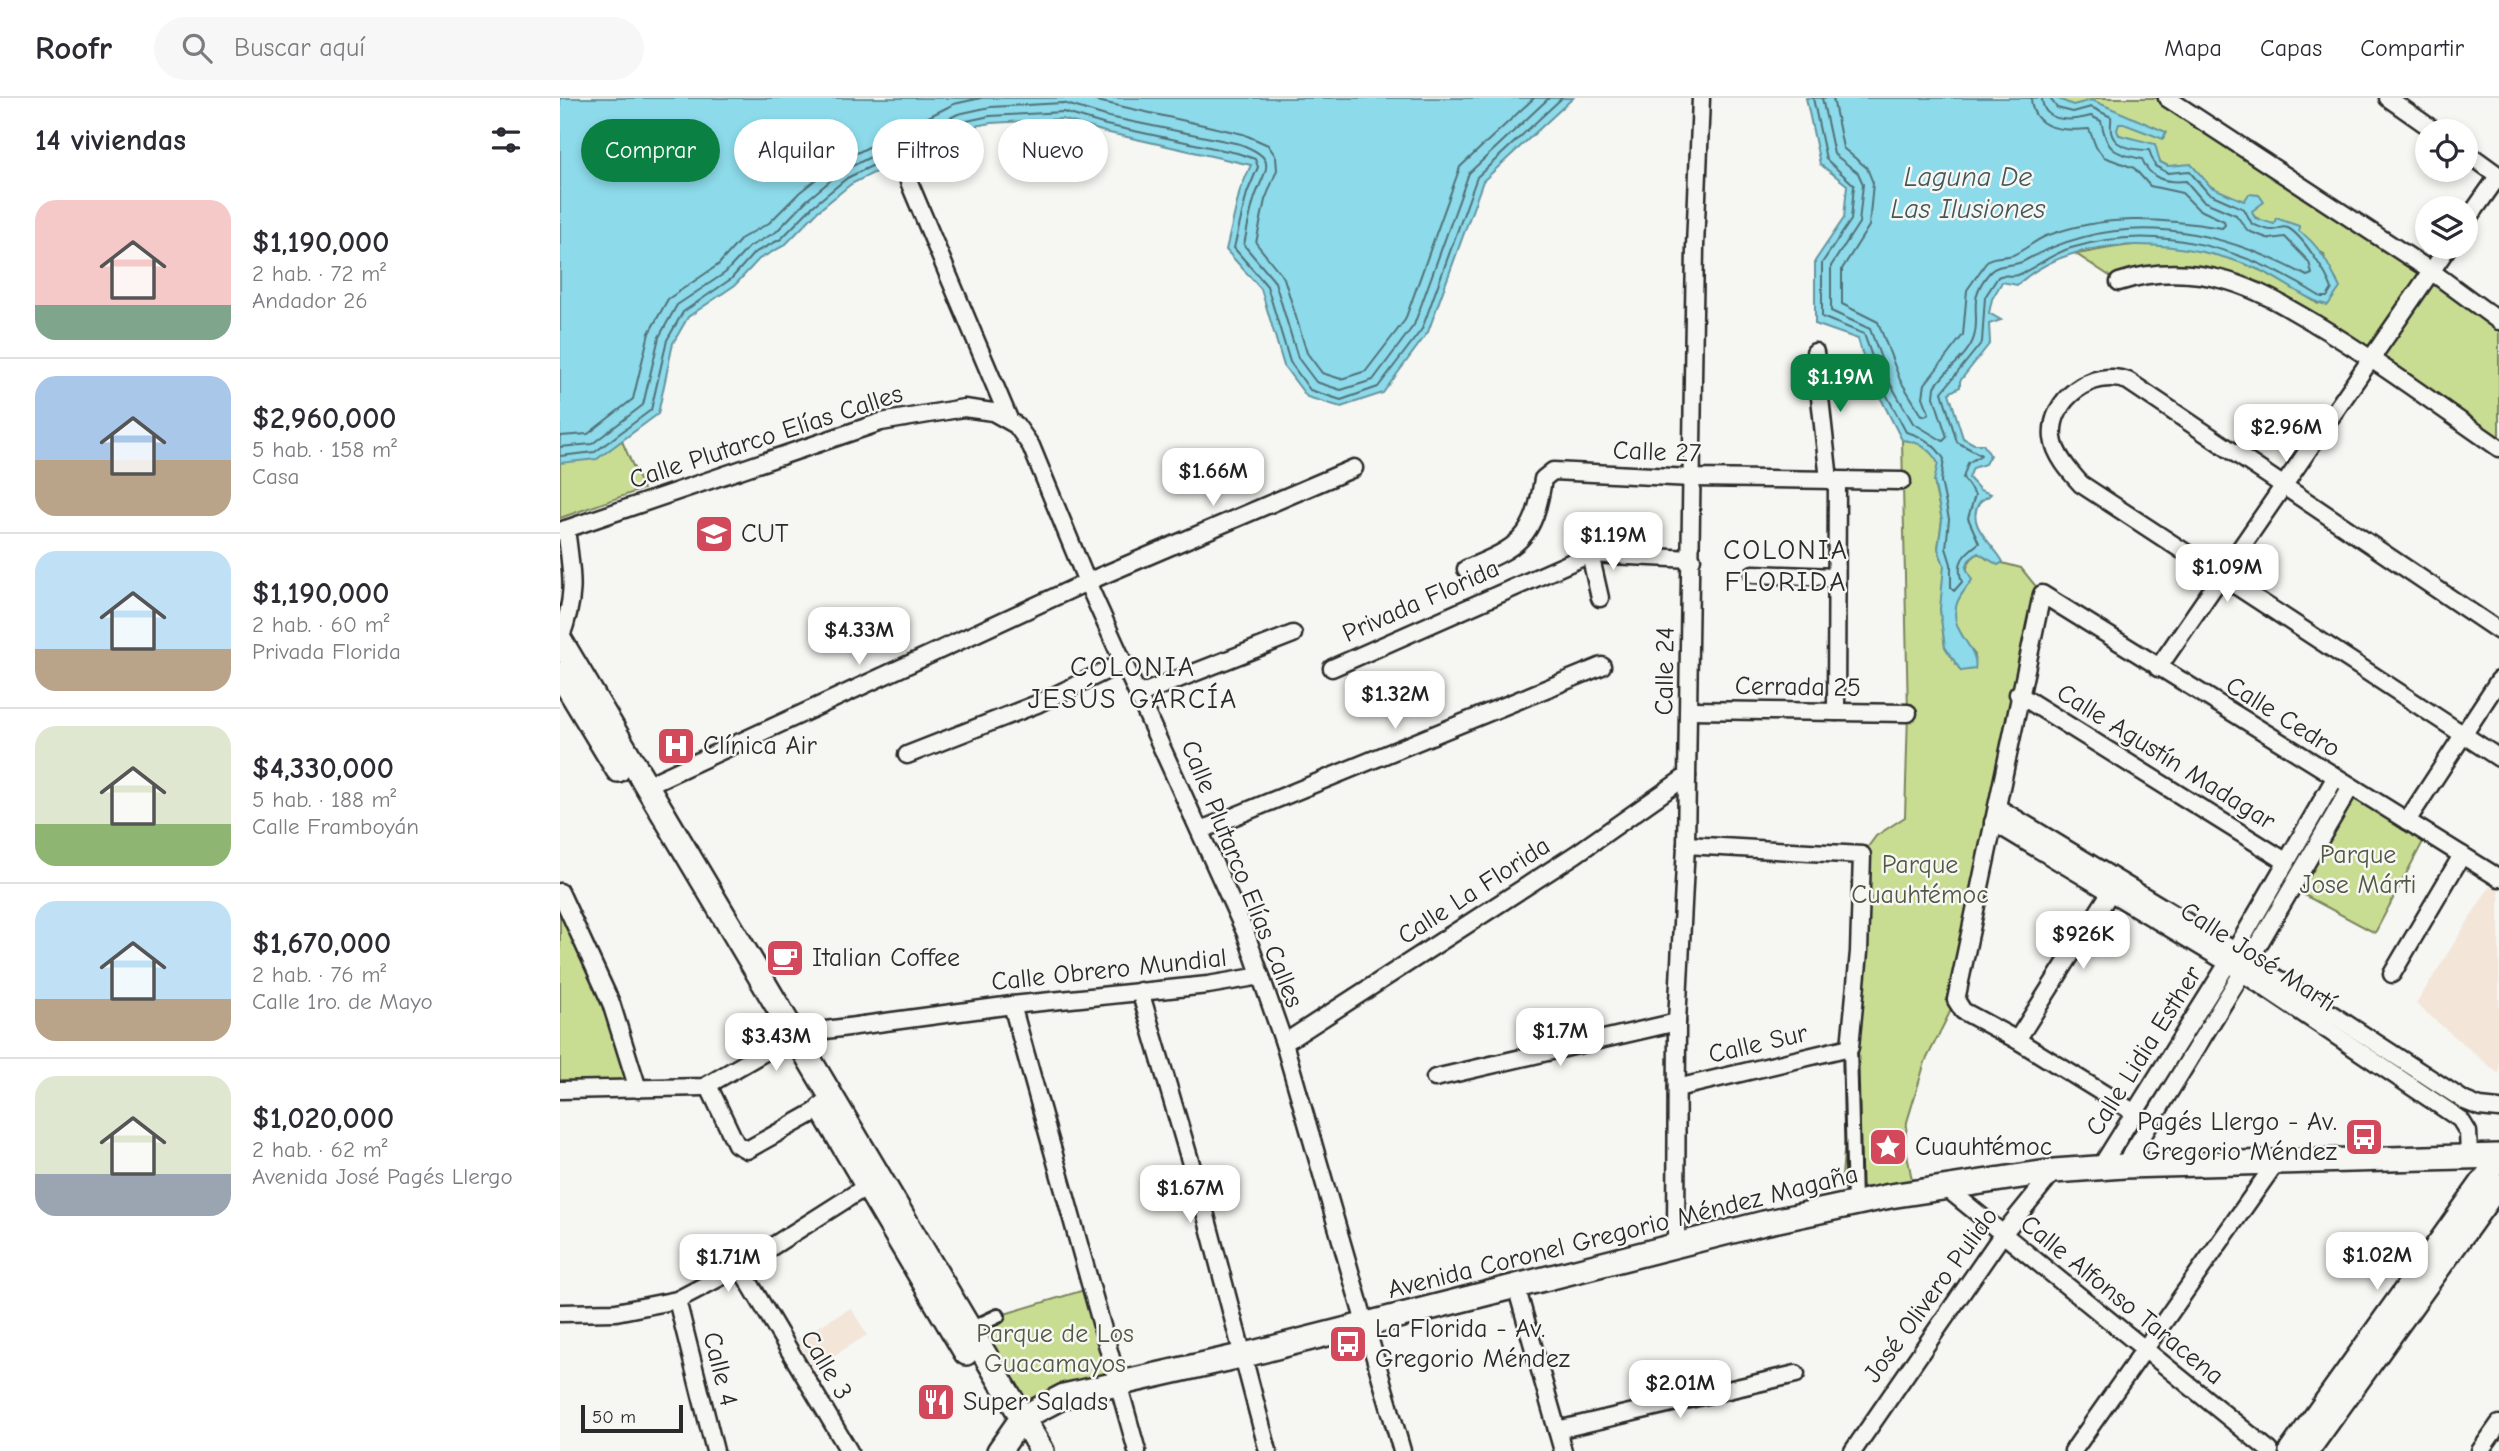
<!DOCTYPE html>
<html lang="es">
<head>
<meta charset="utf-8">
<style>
  :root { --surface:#fff; --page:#f7f7f7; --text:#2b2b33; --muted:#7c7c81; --line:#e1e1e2; --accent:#0b8043 }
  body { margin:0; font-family:"Comic Neue",sans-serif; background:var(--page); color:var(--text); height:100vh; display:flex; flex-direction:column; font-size:26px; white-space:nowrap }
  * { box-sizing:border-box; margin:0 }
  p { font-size:23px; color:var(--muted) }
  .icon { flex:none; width:38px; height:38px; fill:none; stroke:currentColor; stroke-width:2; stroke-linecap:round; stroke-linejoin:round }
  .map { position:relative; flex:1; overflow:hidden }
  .details { display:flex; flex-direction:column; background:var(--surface); width:560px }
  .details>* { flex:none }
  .top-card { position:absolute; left:21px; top:21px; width:665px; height:63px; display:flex; gap:14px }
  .tools { position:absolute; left:1855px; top:21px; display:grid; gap:14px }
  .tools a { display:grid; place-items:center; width:63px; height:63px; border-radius:50%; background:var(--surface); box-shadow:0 4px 10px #0003; font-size:35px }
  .scale { position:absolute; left:21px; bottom:18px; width:102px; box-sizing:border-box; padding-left:7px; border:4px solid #2b2b2b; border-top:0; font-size:19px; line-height:24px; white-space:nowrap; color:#2b2b2b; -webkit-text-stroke:5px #f6f6f2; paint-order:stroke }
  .price { position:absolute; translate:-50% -60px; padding:0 16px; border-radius:14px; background:#fff; color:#222; font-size:23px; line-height:46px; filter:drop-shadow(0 2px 4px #0008) }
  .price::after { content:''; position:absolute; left:50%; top:42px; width:21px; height:16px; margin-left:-10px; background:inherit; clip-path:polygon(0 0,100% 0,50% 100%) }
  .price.current { background:var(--accent); color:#fff }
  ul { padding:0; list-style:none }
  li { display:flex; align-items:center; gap:21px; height:175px; padding:0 35px }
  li+li { border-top:2px solid var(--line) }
  li span { display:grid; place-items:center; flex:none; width:196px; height:140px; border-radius:21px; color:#555 }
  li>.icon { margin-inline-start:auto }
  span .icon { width:84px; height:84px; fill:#fffc; stroke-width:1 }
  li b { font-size:30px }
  h2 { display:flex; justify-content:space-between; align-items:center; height:84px; padding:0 35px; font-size:30px }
  .pill { padding:0 24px; border-radius:32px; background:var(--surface); box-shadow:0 4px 10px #0003; font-size:24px; line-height:63px }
  .pill.current { background:var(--accent); color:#fff }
  header { display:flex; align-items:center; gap:42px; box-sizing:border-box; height:98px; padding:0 35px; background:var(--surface); border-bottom:2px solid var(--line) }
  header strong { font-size:33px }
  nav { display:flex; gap:38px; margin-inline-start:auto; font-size:24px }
  .search { width:490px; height:63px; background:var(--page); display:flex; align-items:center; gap:18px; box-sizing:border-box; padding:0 24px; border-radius:38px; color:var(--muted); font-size:26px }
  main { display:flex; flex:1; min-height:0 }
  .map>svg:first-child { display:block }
  .built { fill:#f3e5d8 }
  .green { fill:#c9dd92; stroke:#7a845e; stroke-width:2 }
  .water { fill:#8cdaea; stroke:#65949e; stroke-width:2 }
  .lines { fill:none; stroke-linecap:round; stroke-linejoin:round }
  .shore { stroke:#527177; stroke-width:2 }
  .pedestrian-casing { stroke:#2b2b2b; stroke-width:18 }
  .minor-casing { stroke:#2b2b2b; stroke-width:21 }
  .tertiary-casing { stroke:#2b2b2b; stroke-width:26 }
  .secondary-casing { stroke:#2b2b2b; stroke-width:28 }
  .pedestrian { stroke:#f6f6f2; stroke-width:12 }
  .minor { stroke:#f6f6f2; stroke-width:16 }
  .tertiary { stroke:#f6f6f2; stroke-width:21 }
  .secondary { stroke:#f6f6f2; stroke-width:23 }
  .labels { text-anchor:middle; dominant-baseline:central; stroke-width:5; stroke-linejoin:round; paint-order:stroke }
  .street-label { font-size:26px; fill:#2b2b2b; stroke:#f6f6f2 }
  .poi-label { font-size:26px; fill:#2b2b2b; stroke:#f6f6f2; text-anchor:start }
  .park-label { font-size:26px; fill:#525845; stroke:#f6f6f2 }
  .water-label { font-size:28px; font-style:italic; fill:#43575b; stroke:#f6f6f2 }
  .neighbourhood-label { font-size:28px; letter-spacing:2px; fill:#2b2b2b; stroke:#f6f6f2 }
</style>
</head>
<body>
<header>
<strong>Roofr</strong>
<div class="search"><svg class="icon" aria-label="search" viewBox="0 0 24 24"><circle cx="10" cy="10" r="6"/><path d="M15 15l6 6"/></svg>Buscar aquí</div>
<nav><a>Mapa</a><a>Capas</a><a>Compartir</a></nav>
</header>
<main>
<section class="details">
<h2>14 viviendas<svg class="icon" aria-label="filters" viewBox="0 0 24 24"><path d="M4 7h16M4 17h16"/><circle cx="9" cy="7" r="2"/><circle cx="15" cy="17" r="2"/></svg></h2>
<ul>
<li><span style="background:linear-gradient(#f6c9c9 75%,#7fa58c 0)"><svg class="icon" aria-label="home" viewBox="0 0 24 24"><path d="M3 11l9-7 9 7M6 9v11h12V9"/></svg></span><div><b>$1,190,000</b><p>2 hab. · 72 m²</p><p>Andador 26</p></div></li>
<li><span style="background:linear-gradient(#a9c7e8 60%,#b9a48a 0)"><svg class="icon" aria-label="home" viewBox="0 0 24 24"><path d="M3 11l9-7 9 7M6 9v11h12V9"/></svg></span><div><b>$2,960,000</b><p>5 hab. · 158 m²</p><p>Casa</p></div></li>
<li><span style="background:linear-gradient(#bfe0f5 70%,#b9a48a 0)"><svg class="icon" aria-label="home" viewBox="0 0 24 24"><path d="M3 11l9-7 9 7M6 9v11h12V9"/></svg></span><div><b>$1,190,000</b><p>2 hab. · 60 m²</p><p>Privada Florida</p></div></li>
<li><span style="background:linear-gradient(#dfe7d0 70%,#8fb573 0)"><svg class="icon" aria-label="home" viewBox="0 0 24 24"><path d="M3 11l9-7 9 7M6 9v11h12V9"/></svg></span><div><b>$4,330,000</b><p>5 hab. · 188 m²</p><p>Calle Framboyán</p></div></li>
<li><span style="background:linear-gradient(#bfe0f5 70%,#b9a48a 0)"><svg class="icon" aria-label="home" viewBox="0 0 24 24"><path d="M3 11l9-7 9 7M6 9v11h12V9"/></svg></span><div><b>$1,670,000</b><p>2 hab. · 76 m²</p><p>Calle 1ro. de Mayo</p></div></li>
<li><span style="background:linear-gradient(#dfe7d0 70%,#9aa5b1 0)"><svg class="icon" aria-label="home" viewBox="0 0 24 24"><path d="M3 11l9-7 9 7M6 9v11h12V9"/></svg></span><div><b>$1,020,000</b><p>2 hab. · 62 m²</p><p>Avenida José Pagés Llergo</p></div></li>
</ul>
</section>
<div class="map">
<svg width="1939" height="1353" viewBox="0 0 1939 1353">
  <rect width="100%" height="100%" fill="#f6f6f2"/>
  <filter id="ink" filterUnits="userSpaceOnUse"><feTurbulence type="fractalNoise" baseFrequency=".0143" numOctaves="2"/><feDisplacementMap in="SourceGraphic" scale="14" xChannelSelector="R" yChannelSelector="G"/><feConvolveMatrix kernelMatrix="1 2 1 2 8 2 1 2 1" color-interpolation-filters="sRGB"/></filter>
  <g filter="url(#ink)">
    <g class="built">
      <path d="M1930,788L1939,793V976L1856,906Z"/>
      <path d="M291,1210L307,1237L254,1270L237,1241Z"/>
    </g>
    <g class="green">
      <path d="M1496,0H1607L1939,223V350L1812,262L1661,181L1559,184L1516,156C1540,152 1566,146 1591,146C1650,147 1711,172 1758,206L1777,183L1766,168L1764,156L1695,119L1629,73L1615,72L1600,64L1583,50Z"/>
      <path d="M58,334L83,391L0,420V336Z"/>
      <path d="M1342,342L1356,343L1373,356L1378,365L1375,390L1382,422L1378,450L1384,467L1385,482L1380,511L1385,549L1401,573L1415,557C1403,543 1388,522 1398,502C1401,496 1404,495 1405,488C1407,474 1404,463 1419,455L1427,461L1461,470L1482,496L1396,902L1365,964L1347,1024L1345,1046L1352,1082L1332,1088L1281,1090L1295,921L1302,757L1316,738L1345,719L1348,615Z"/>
      <path d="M1789,695L1865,740L1815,835L1735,792Z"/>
      <path d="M0,794L78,991L0,992Z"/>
      <path d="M531,1190L557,1287L454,1307L411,1231L438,1218Z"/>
    </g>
    <g class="water">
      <path d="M0,0H1013L923,83L868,234L823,295L781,309L747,299L724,268L701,191L666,152L680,92L691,67L545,34L502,21L431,25L404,30L291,86L258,113L225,147L199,161L175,187L128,219L113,245L98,316L37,361L0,365Z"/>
      <path d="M1246,0H1496L1513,7L1532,2L1606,34L1603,41L1564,26H1559L1557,32L1559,37L1595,46L1600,64L1608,68L1631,66L1651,89L1684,103L1689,96L1699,97L1704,104L1692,113L1695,120L1714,126L1716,120L1739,128V133C1759,146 1770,169 1780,190L1768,207C1751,205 1721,182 1702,173C1631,142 1519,130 1457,187L1442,184L1432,201L1429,215L1441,222L1429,226L1430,245L1400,283V289L1389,295L1403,340L1414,346H1423L1430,357L1425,366L1413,370L1409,380L1420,392L1431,396C1428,400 1423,400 1419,405C1405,428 1435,447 1443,464L1438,467L1418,455L1409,462L1406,470L1412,482C1407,489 1400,497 1397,505C1387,535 1420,548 1415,571L1401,573L1385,549L1382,528L1380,511L1384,467L1378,451L1382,422L1374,383L1378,365C1370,351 1358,343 1342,342L1309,277L1298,241L1255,226V163L1284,120L1287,87L1260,66Z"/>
    </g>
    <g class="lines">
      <g class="shore">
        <path d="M524,0L683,36L708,47L716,59L717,72L705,102L696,145L724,180L747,255L762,275L781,281L806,273L845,222L900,69L974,0"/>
        <path d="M1253,0L1266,61L1294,87L1291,122L1262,165V219L1304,236L1323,290L1346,334C1362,338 1375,346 1384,361L1381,383L1389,421L1386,450L1391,466V490L1394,493L1402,484C1395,464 1404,456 1419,445L1408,420L1415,397L1403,380L1408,365L1421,357L1397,344L1382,294L1422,244L1425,199L1438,179C1444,176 1452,179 1458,177C1477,169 1491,156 1511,150C1598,123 1687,151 1761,199H1767L1772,191C1767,176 1742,137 1728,130C1721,127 1719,132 1713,132C1707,133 1698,128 1692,126L1684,111L1648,95L1629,73L1608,75L1595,68L1589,52C1578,52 1556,50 1552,37C1549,31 1552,25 1551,19L1531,9L1513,14L1497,10L1490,0"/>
        <path d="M1262,0L1274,56L1298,75L1303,86L1299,125L1271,168V213L1310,231L1331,287L1353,325L1383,343L1387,339L1374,299L1375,289C1384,273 1409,258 1414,239C1421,215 1406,201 1430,174C1438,165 1453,169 1464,163C1559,111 1654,128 1747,178L1752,176L1749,164L1725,139L1710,141L1688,133L1676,117L1643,103L1626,83C1605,85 1590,81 1582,61C1551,54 1548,53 1541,23L1531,18C1512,23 1483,26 1482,0"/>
        <path d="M1273,0L1283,50L1307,70L1313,85L1309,128L1282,171V206L1318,224L1340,282L1361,316L1365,318L1369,315L1363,299L1365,286L1403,237L1407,192L1428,162C1436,157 1445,160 1453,157C1465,152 1474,143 1486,138C1545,116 1601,120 1662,130L1665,127L1664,123L1638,111L1622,95L1590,88L1574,70L1544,59L1536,49L1529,31C1505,33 1472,33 1471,0"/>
        <path d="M0,338L28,336L73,301L89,235L108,201L158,167L182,140L209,125L240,94L275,66L394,6L421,0"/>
        <path d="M0,349L32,346L83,307L99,239L117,207L165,175L189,149L216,134L247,102L282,73L398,16L430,9L503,5L549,19L680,46C719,61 706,69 695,99C690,114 687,132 684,147L715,184L738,260L756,284L781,292L813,282L854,227L909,75L989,0"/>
        <path d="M0,358L35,354L91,312L107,242L123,214L171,181L194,155L221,141L253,108L287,80L402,24L430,18L503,14L546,27L677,55L695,61L698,69L687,95L674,150L707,188L730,264L750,292L781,302L818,289L862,231L917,79L1002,0"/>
      </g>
      <defs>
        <g id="pedestrian">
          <path d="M1290,949L1294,1106"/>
          <path d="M410,1231L438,1218"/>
        </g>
        <g id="minor">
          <path d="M1607,0L1871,173L1939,223"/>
          <path d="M1828,0L1875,33"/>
          <path d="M1906,54L1939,78"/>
          <path d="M349,84L449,321"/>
          <path d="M1906,124L1939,77"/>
          <path d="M1559,184C1594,172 1633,173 1668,183C1699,192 1727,209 1754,225C1818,263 1878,308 1939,350"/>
          <path d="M1255,254L1269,382"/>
          <path d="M0,433L321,324L404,310L433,314L456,327L471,348L527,484L686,836L724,945L842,1353"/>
          <path d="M1030,456L1040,500"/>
          <path d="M906,471C959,449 974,441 983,381L993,373L1132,380L1342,383"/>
          <path d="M1193,476L1276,479"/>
          <path d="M1939,533L1568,283C1533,270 1489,301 1493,340C1495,357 1510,374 1521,386L1939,660"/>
          <path d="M0,541C17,497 12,477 6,431"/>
          <path d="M772,570L1030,456L1132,461"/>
          <path d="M1598,570L1888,149"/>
          <path d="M580,596L733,536"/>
          <path d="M1458,596L1727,764"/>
          <path d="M1129,612L1348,615"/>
          <path d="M1276,614L1277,382"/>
          <path d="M347,657L477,606L564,564"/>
          <path d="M85,688L527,484L794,370"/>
          <path d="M1437,709L1675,853L1905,1003L1920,1009L1939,1011"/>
          <path d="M1847,723L1939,582"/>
          <path d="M1433,724L1668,865L1900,1021L1908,1034L1909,1057"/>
          <path d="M641,732L1042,568"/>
          <path d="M0,794L51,905L78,991"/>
          <path d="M1832,876L1902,757"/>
          <path d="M580,893L644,1110L708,1353"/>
          <path d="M452,907L577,1353"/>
          <path d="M1457,942L1555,787"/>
          <path d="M724,945L1016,756L1127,678"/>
          <path d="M875,980L1117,924"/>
          <path d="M148,987L176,1046L187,1052L262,1010"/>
          <path d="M1117,990L1290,949L1299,854L1302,757L1126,747"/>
          <path d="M0,992L144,989L236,936L452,907L648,887L701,878"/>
          <path d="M1575,1015L1457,942L1403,913L1396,902L1482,496L1939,780"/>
          <path d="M1564,1068L1682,875L1790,690"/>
          <path d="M1540,1070L1668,865L1775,680"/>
          <path d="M1384,1088L1710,1353"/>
          <path d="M1116,1147L1117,924L1126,747L1135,149L1141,0"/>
          <path d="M180,1169L289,1353"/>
          <path d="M956,1188L1003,1353"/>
          <path d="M117,1202L155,1353"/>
          <path d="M0,1215L56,1214L117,1202L180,1169L307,1088"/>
          <path d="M997,1332L1236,1276"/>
          <path d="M1293,1353L1442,1137L1494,1073"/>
          <path d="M1513,1353L1717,1063"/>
          <path d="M1920,1353L1939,1326"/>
        </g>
        <g id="tertiary">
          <path d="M1730,1353L1939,1060"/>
          <path d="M1748,1353L1939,1087"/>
        </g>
        <g id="secondary">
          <path d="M0,542L482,1353"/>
          <path d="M0,576L58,672"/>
          <path d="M262,1011L406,1255"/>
          <path d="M439,1353L462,1320L504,1298L685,1257L1204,1125L1330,1098L1494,1073L1564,1068L1939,1058"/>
        </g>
      </defs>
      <use href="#pedestrian" class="pedestrian-casing"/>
      <use href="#minor" class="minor-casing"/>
      <use href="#tertiary" class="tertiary-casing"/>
      <use href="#secondary" class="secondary-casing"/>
      <use href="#pedestrian" class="pedestrian"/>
      <use href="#minor" class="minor"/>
      <use href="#tertiary" class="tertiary"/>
      <use href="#secondary" class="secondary"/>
    </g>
  </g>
  <defs>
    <symbol id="school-square" viewBox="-11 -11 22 22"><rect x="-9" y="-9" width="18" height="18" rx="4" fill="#d1495b" stroke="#f6f6f2"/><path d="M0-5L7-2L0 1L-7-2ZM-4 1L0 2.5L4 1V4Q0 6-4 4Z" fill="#fff"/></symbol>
    <symbol id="hospital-square" viewBox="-11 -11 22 22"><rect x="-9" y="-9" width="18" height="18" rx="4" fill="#d1495b" stroke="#f6f6f2"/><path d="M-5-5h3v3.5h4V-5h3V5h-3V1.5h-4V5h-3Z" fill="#fff"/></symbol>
    <symbol id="cafe-square" viewBox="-11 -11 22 22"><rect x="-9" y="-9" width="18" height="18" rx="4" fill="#d1495b" stroke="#f6f6f2"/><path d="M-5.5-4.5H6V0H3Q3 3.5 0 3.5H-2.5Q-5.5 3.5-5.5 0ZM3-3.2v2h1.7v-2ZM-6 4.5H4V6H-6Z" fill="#fff"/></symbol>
    <symbol id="bus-square" viewBox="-11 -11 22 22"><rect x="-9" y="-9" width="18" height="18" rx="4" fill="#d1495b" stroke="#f6f6f2"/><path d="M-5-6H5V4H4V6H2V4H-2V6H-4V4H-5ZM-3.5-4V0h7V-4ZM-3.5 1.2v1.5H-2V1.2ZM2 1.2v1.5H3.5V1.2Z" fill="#fff"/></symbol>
    <symbol id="sight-square" viewBox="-11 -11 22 22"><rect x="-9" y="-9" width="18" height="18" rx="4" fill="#d1495b" stroke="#f6f6f2"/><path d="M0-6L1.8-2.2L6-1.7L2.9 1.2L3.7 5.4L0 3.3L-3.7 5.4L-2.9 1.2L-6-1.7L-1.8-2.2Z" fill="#fff"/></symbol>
    <symbol id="restaurant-square" viewBox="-11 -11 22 22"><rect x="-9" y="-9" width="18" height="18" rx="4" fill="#d1495b" stroke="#f6f6f2"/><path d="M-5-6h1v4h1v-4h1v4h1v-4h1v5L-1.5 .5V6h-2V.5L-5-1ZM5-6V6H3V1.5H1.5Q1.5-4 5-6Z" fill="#fff"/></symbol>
  </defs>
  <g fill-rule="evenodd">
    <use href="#school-square" x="132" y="414" width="44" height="44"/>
    <use href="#hospital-square" x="94" y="626" width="44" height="44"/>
    <use href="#cafe-square" x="203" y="838" width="44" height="44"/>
    <use href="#bus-square" x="1782" y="1017" width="44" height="44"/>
    <use href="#sight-square" x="1306" y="1027" width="44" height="44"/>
    <use href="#bus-square" x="766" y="1224" width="44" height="44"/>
    <use href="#restaurant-square" x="354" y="1282" width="44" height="44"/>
  </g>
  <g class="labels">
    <g class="street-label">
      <text transform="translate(206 339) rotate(-18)">Calle Plutarco Elías Calles</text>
      <text transform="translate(1097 354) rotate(2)">Calle 27</text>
      <text transform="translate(861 503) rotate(-24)">Privada Florida</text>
      <text transform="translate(1105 573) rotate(-89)">Calle 24</text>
      <text transform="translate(1238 589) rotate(1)">Cerrada 25</text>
      <text transform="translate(1723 619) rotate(32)">Calle Cedro</text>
      <text transform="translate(1606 659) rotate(32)">Calle Agustín Madagar</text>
      <text transform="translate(682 776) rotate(68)">Calle Plutarco Elías Calles</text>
      <text transform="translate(914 793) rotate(-33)">Calle La Florida</text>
      <text transform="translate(1698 859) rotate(33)">Calle José Martí</text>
      <text transform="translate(549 872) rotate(-6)">Calle Obrero Mundial</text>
      <text transform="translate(1198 946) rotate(-13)">Calle Sur</text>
      <text transform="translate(1584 953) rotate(-58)">Calle Lidia Esther</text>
      <text transform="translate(1063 1134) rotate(-14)">Avenida Coronel Gregorio Méndez Magaña</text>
      <text transform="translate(1371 1197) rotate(-54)">José Olivero Pulido</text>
      <text transform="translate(1562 1202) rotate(39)">Calle Alfonso Taracena</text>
      <text transform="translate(266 1267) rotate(59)">Calle 3</text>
      <text transform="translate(160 1271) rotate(76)">Calle 4</text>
    </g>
    <g class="poi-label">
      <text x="181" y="436">CUT</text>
      <text x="143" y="648">Clínica Air</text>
      <text x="252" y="860">Italian Coffee</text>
      <text x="1777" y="1024" text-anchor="end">Pagés Llergo - Av.<tspan x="1777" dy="30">Gregorio Méndez</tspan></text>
      <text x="1355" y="1049">Cuauhtémoc</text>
      <text x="815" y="1231">La Florida - Av.<tspan x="815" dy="30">Gregorio Méndez</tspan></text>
      <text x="403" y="1304">Super Salads</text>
    </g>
    <g class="park-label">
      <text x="1798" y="757">Parque<tspan x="1798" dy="30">Jose Márti</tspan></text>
      <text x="1360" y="767">Parque<tspan x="1360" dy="30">Cuauhtémoc</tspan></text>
      <text x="495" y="1236">Parque de Los<tspan x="495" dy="30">Guacamayos</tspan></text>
    </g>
    <g class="water-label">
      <text x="1408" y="79">Laguna De<tspan x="1408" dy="32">Las Ilusiones</tspan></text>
    </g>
    <g class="neighbourhood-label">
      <text x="1226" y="452">COLONIA<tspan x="1226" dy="32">FLORIDA</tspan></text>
      <text x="573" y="569">COLONIA<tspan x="573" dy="32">JESÚS GARCÍA</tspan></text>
    </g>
  </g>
</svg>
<div class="tools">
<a><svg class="icon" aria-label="locate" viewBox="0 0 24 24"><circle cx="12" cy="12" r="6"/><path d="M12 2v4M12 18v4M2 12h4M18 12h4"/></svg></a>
<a><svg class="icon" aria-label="layers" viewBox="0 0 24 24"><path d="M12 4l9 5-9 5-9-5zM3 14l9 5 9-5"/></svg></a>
</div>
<div class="scale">50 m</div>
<b class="price current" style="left:1280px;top:316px">$1.19M</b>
<b class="price" style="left:1726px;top:366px">$2.96M</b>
<b class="price" style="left:653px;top:410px">$1.66M</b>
<b class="price" style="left:1053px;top:474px">$1.19M</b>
<b class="price" style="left:1667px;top:506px">$1.09M</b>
<b class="price" style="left:299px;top:569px">$4.33M</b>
<b class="price" style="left:835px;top:633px">$1.32M</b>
<b class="price" style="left:1523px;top:873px">$926K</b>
<b class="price" style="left:1000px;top:970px">$1.7M</b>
<b class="price" style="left:216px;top:975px">$3.43M</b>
<b class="price" style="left:630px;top:1127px">$1.67M</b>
<b class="price" style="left:1817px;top:1194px">$1.02M</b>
<b class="price" style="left:168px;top:1196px">$1.71M</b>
<b class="price" style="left:1120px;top:1322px">$2.01M</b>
<div class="top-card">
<a class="pill current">Comprar</a>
<a class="pill">Alquilar</a>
<a class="pill">Filtros</a>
<a class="pill">Nuevo</a>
</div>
</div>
</main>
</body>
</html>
